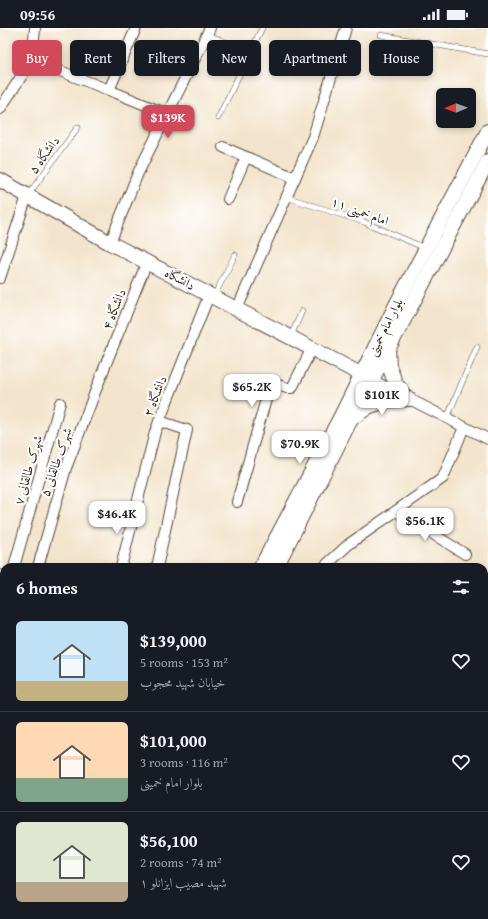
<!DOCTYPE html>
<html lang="en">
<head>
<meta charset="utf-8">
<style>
  :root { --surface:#171b24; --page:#242831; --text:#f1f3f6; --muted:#9ea1a6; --line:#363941; --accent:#d1495b }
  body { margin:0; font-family:"Gentium Book Plus",Amiri,serif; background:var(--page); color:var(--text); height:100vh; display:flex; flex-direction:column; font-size:15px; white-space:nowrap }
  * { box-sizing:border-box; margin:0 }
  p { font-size:13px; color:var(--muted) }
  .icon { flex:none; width:22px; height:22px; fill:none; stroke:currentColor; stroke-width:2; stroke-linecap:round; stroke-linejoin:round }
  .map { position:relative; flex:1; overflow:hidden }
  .details { position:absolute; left:0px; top:535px; width:488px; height:356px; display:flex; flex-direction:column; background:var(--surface); border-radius:12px 12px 0 0; box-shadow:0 2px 6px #0003 }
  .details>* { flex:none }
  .top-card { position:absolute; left:12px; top:12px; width:464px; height:36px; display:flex; gap:8px }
  .needle { width:26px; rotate:269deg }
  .fabs { position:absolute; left:436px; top:60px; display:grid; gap:8px }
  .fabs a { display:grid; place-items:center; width:40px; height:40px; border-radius:6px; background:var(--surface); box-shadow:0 2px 6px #0003; font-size:20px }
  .price { position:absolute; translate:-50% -34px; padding:0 9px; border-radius:8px; background:#fff; color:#222; font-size:13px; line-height:26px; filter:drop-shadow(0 1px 2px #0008) }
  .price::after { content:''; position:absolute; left:50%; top:24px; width:12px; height:9px; margin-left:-6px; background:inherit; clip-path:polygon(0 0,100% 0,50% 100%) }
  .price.on { background:var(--accent); color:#fff }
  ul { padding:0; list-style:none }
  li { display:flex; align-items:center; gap:12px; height:100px; padding:0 16px }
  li+li { border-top:1px solid var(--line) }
  li span { display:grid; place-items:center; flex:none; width:112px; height:80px; border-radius:6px; color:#555 }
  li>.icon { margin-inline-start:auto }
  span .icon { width:48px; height:48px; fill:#fffc; stroke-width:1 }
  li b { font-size:17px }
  h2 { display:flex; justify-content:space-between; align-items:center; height:48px; padding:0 16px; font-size:17px }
  .chip { padding:0 14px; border-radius:6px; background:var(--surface); box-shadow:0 2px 6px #0003; font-size:14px; line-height:36px }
  .chip.on { background:var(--accent); color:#fff }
  .status { display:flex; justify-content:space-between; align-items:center; height:28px; padding:0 20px; background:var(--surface); direction:ltr }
  .status svg { height:11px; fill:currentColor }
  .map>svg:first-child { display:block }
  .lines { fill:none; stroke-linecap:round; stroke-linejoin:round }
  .service-casing { stroke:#574638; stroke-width:6 }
  .minor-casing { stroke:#574638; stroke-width:12 }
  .tertiary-casing { stroke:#574638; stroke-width:14 }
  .secondary-casing { stroke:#574638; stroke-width:16 }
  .service { stroke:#fff; stroke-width:5 }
  .minor { stroke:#fff; stroke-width:10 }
  .tertiary { stroke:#fff; stroke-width:12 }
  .secondary { stroke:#fff; stroke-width:14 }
  .labels { text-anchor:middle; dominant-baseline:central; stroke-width:4; stroke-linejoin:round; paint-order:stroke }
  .street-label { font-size:13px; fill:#3b2a1e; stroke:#fff }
</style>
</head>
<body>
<div class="status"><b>09:56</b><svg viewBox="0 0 49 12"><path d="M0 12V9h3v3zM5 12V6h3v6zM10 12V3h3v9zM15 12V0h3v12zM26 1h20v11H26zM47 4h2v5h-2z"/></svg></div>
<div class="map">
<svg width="488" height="891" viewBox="0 0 488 891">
  <rect width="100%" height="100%" fill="#fff"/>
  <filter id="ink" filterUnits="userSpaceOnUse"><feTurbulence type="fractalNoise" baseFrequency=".025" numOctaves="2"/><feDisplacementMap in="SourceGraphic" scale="8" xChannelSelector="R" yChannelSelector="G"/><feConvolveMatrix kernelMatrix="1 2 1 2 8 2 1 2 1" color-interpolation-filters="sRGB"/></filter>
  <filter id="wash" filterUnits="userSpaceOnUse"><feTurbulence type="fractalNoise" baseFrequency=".012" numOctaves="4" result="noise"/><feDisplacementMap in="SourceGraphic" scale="16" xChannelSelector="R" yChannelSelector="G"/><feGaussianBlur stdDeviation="0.9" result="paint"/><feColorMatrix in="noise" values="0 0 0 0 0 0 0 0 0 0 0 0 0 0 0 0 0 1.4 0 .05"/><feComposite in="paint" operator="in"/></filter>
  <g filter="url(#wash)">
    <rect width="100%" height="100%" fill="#f3e5cd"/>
  </g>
  <g filter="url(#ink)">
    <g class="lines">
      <defs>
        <g id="service">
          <path d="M207,6L250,25"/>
          <path d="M381,7L488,26"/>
          <path d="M218,90L262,0"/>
          <path d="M28,167L78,99"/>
          <path d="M286,169L364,194L425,220"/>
          <path d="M214,268L235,227"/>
          <path d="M291,308L302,283"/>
          <path d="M447,390L477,319"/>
          <path d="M484,706L488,719"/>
        </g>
        <g id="minor">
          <path d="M32,32L109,62L136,0"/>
          <path d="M109,62L167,86"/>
          <path d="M0,81L32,32L35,0"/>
          <path d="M223,119L295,150"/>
          <path d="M228,171L246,129"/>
          <path d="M110,215L138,145L210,0"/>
          <path d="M0,250L27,168"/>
          <path d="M237,281L313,109L346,0"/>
          <path d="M372,352L488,411"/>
          <path d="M237,474L270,357L272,355L287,360H292L312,320"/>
          <path d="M396,483L465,526"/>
          <path d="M14,539L60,375"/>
          <path d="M38,539L66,440L105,338L147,234"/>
          <path d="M121,539L155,404L209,267"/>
          <path d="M157,539L187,402L159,393"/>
          <path d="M324,539L349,516L443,450L464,399"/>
          <path d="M484,567L488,564"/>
          <path d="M0,594L4,578"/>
          <path d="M484,607L488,606"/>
          <path d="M484,620L488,632"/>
          <path d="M484,645L488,643"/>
          <path d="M484,740L488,739"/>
          <path d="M0,857H4"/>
          <path d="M191,887L200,891"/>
          <path d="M323,891L324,887"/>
        </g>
        <path id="tertiary" d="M0,548L4,549"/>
        <g id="secondary">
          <path d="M0,152L110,215L370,351"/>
          <path d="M388,322L389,338L395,354L404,368"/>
          <path d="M354,389L368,379L388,372L409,371"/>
          <path d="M261,539L340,390L395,279L488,103"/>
          <path d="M276,539L348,397L488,133"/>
          <path d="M99,887L101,891"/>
          <path d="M30,891L32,887"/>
        </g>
      </defs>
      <use href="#service" class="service-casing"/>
      <use href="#minor" class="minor-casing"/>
      <use href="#tertiary" class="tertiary-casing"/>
      <use href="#secondary" class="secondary-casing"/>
      <use href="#service" class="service"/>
      <use href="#minor" class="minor"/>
      <use href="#tertiary" class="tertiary"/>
      <use href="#secondary" class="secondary"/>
    </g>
  </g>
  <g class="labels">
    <g class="street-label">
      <text transform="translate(44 127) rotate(-54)">دانشگاه ۵</text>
      <text transform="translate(360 183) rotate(20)">امام خمینی ۱۱</text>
      <text transform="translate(180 251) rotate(28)">دانشگاه</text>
      <text transform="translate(114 281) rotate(-68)">دانشگاه ۴</text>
      <text transform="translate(385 299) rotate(-63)">بلوار امام خمینی</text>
      <text transform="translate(155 368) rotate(-68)">دانشگاه ۲</text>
      <text transform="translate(56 434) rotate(-71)">شهرک طالقانی ۵</text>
      <text transform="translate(28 442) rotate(-74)">شهرک طالقانی ۷</text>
    </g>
  </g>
</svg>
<div class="fabs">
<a><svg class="needle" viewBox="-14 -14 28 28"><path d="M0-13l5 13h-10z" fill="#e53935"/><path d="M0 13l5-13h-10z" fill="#9ea1a6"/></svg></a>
</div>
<b class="price on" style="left:168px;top:111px">$139K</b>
<b class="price" style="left:252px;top:380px">$65.2K</b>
<b class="price" style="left:382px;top:388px">$101K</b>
<b class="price" style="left:300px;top:437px">$70.9K</b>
<b class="price" style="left:117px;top:507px">$46.4K</b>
<b class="price" style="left:425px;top:514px">$56.1K</b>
<div class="top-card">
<a class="chip on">Buy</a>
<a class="chip">Rent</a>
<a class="chip">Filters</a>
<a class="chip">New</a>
<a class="chip">Apartment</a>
<a class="chip">House</a>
</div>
<section class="details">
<h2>6 homes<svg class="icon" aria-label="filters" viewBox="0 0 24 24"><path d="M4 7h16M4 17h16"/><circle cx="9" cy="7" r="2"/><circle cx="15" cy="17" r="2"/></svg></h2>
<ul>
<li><span style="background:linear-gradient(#bfe0f5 75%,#c2b280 0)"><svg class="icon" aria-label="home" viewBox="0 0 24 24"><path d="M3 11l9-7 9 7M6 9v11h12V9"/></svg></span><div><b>$139,000</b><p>5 rooms · 153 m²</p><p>خیابان شهید محجوب</p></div><svg class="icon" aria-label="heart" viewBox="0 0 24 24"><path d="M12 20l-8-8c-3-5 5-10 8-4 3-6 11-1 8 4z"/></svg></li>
<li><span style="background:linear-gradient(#ffd9b3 70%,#7fa58c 0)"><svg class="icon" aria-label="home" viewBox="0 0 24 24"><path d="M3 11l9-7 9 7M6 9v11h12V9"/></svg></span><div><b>$101,000</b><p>3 rooms · 116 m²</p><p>بلوار امام خمینی</p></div><svg class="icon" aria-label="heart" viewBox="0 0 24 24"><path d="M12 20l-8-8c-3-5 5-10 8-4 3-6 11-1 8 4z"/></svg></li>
<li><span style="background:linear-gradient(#dfe7d0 75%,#b9a48a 0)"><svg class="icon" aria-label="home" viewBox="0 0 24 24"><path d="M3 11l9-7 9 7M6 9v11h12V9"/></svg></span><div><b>$56,100</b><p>2 rooms · 74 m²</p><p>شهید مصیب ایزانلو ۱</p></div><svg class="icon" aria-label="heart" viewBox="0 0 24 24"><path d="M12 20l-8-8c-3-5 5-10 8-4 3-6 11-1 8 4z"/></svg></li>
</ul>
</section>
</div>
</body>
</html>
